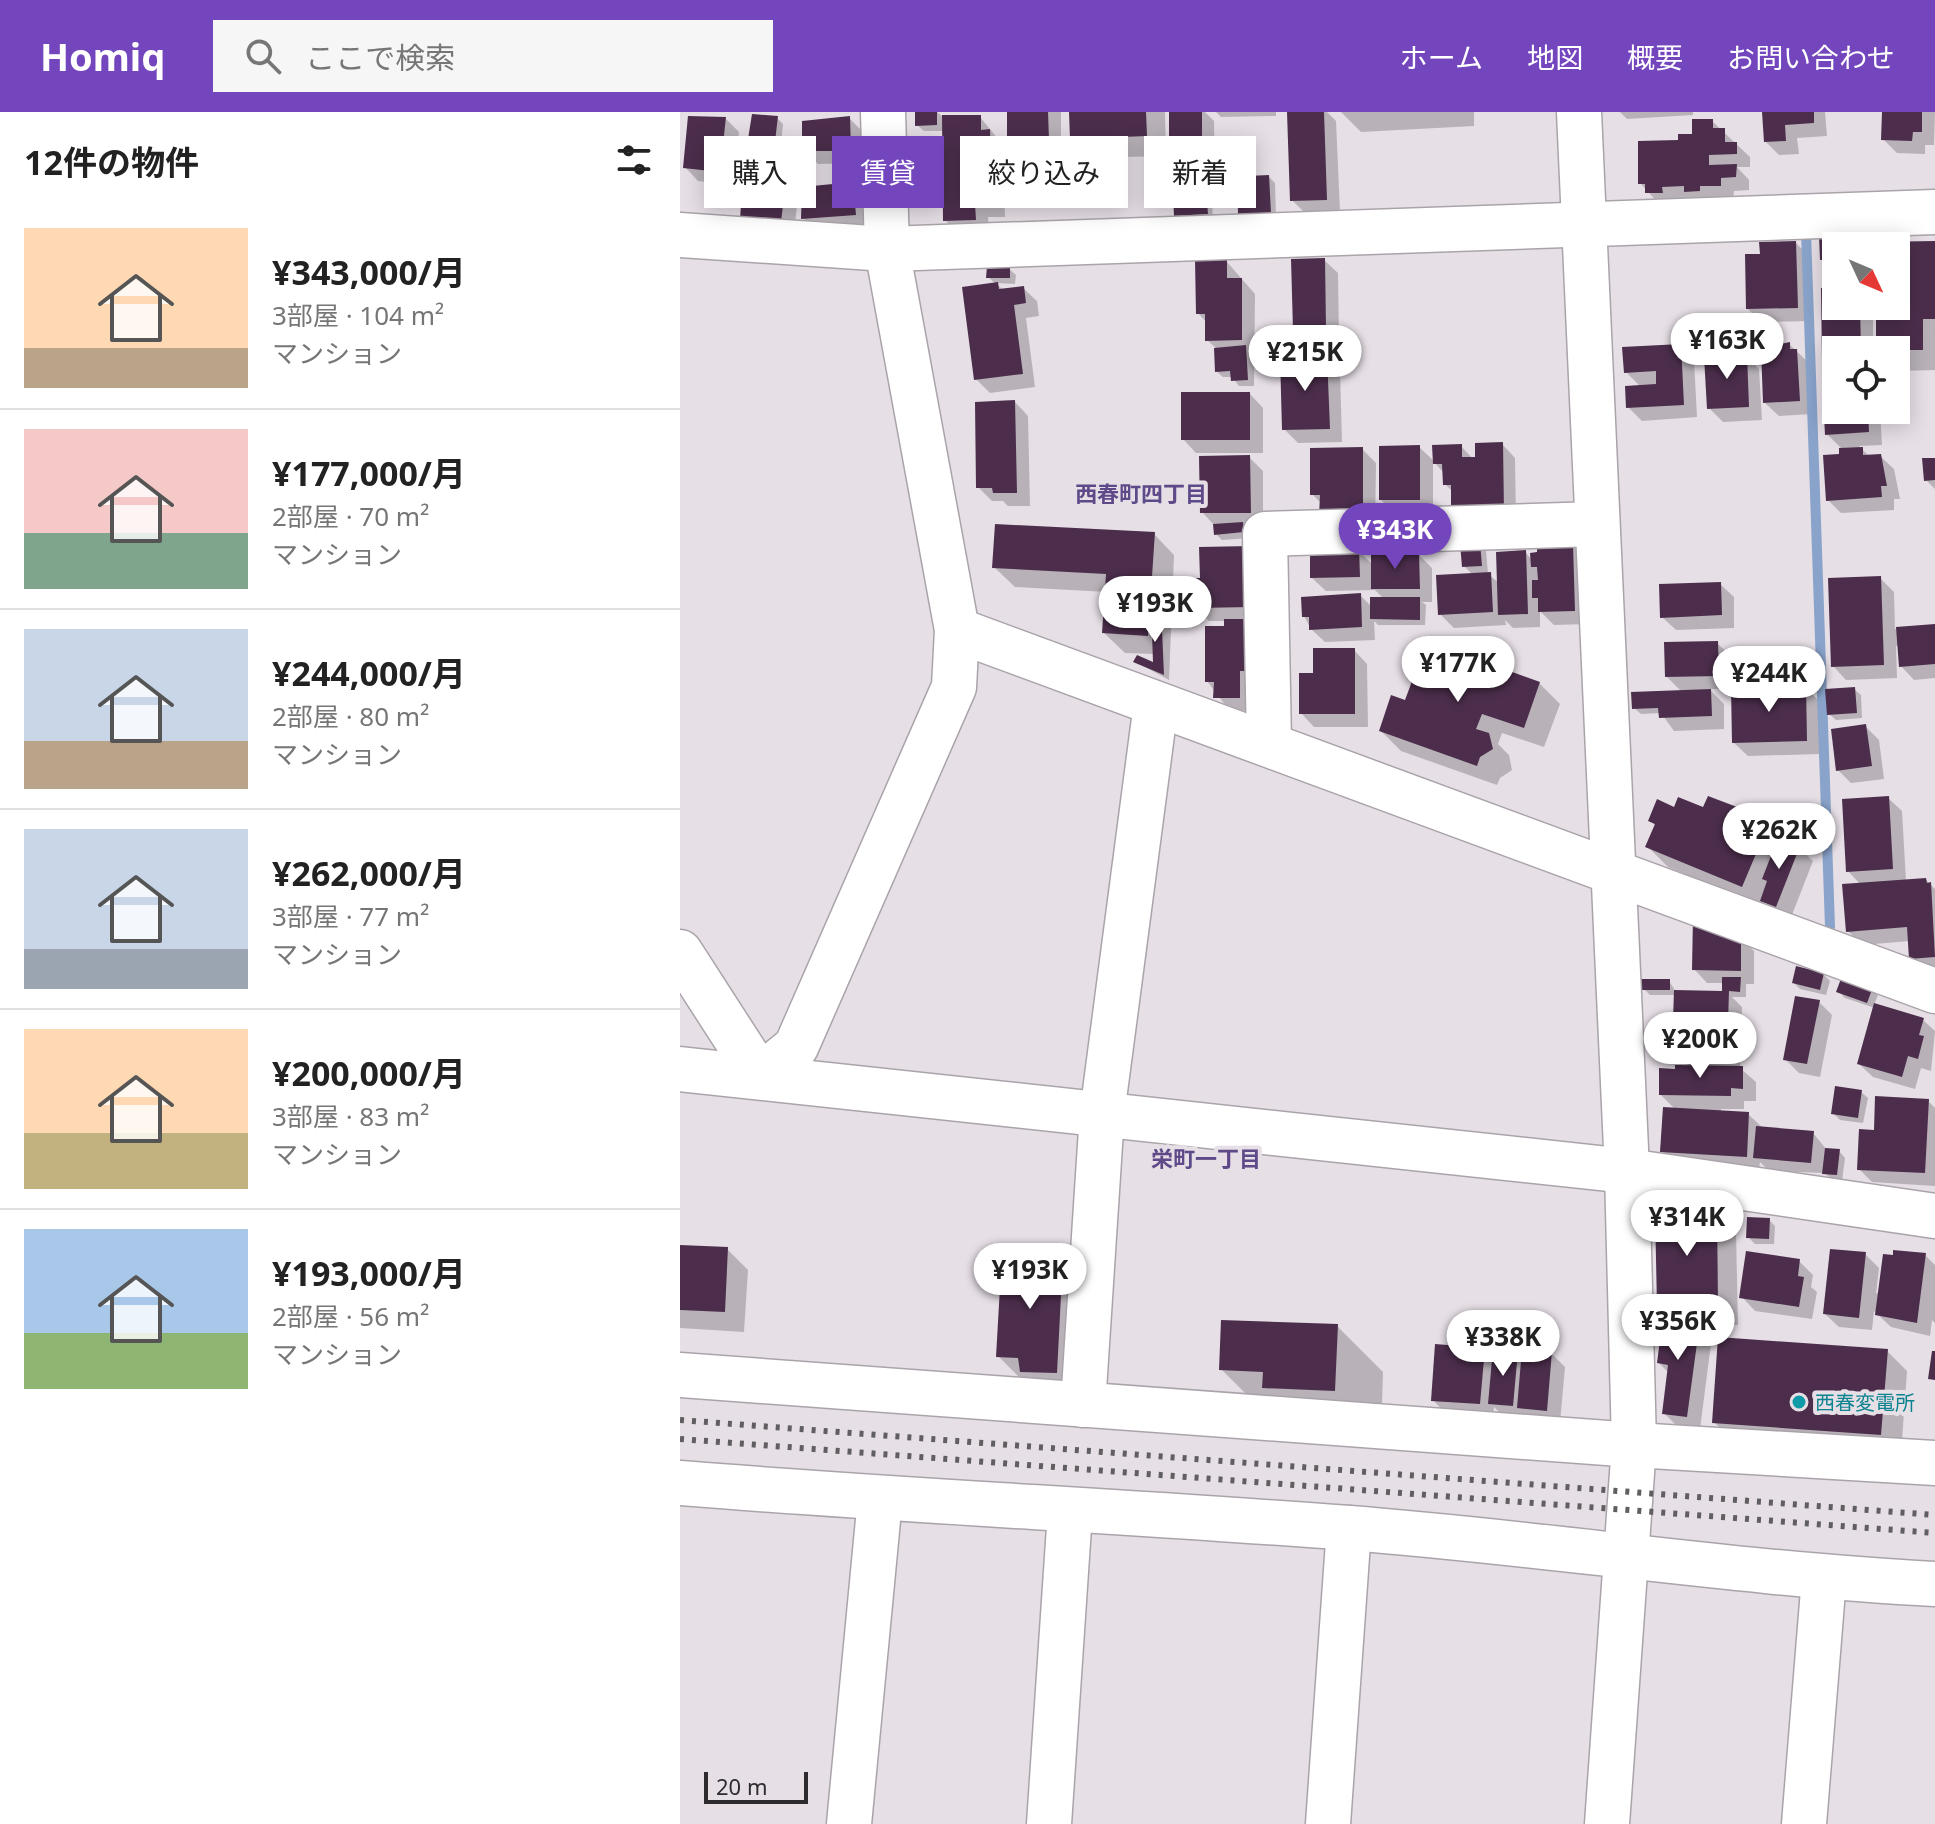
<!DOCTYPE html>
<html lang="ja">
<head>
<meta charset="utf-8">
<style>
  :root { --surface:#fff; --page:#f6f6f6; --text:#222; --muted:#767676; --line:#e0e0e0; --accent:#7446be }
  body { margin:0; font-family:"Noto Sans","Noto Sans JP",sans-serif; background:var(--page); color:var(--text); height:100vh; display:flex; flex-direction:column; font-size:30px; white-space:nowrap }
  * { box-sizing:border-box; margin:0 }
  p { font-size:26px; color:var(--muted) }
  .icon { flex:none; width:44px; height:44px; fill:none; stroke:currentColor; stroke-width:2; stroke-linecap:round; stroke-linejoin:round }
  .map { position:relative; flex:1; overflow:hidden }
  .panel { display:flex; flex-direction:column; background:var(--surface); width:680px }
  .panel>* { flex:none }
  .top-card { position:absolute; left:24px; top:24px; width:760px; height:72px; display:flex; gap:16px }
  .needle { width:52px; rotate:134deg }
  .tools { position:absolute; left:1142px; top:120px; display:grid; gap:16px }
  .tools a { display:grid; place-items:center; width:88px; height:88px; border-radius:0px; background:var(--surface); box-shadow:0 4px 20px #0003; font-size:40px }
  .scale { position:absolute; left:24px; bottom:20px; width:104px; box-sizing:border-box; padding-left:8px; border:4px solid #2d2b2d; border-top:0; font-size:22px; line-height:28px; white-space:nowrap; color:#2d2b2d; -webkit-text-stroke:6px #e6dfe6; paint-order:stroke }
  .price { position:absolute; translate:-50% -68px; padding:0 18px; border-radius:28px; background:#fff; color:#222; font-size:26px; line-height:52px; filter:drop-shadow(0 2px 4px #0008) }
  .price::after { content:''; position:absolute; left:50%; top:48px; width:24px; height:18px; margin-left:-12px; background:inherit; clip-path:polygon(0 0,100% 0,50% 100%) }
  .price.active { background:var(--accent); color:#fff }
  ul { padding:0; list-style:none }
  li { display:flex; align-items:center; gap:24px; height:200px; padding:0 24px }
  li+li { border-top:2px solid var(--line) }
  li span { display:grid; place-items:center; flex:none; width:224px; height:160px; border-radius:0px; color:#555 }
  li>.icon { margin-inline-start:auto }
  span .icon { width:96px; height:96px; fill:#fffc; stroke-width:1 }
  li b { font-size:34px }
  h2 { display:flex; justify-content:space-between; align-items:center; height:96px; padding:0 24px; font-size:34px }
  .chip { padding:0 28px; border-radius:0px; background:var(--surface); box-shadow:0 4px 20px #0003; font-size:28px; line-height:72px }
  .chip.active { background:var(--accent); color:#fff }
  header { display:flex; align-items:center; gap:48px; box-sizing:border-box; height:112px; padding:0 40px; background:var(--accent); color:#fff }
  header strong { font-size:38px }
  nav { display:flex; gap:44px; margin-inline-start:auto; font-size:28px }
  .search { width:560px; height:72px; background:var(--page); display:flex; align-items:center; gap:20px; box-sizing:border-box; padding:0 28px; border-radius:0px; color:var(--muted); font-size:30px }
  main { display:flex; flex:1; min-height:0 }
  .map>svg:first-child { display:block }
  .shadow { fill:#0003 }
  .lines { fill:none; stroke-linecap:round; stroke-linejoin:round }
  .stream { stroke:#89a3ca; stroke-width:10 }
  .building { fill:#4c2e4c }
  .minor-casing { stroke:#aaa4aa; stroke-width:47 }
  .minor { stroke:#fff; stroke-width:44 }
  .rail { stroke:#615e61; stroke-width:6; stroke-dasharray:4 8; stroke-linecap:butt }
  .culture-dot { fill:#0f9aa8; stroke:#e6dfe6; stroke-width:3 }
  .labels { text-anchor:middle; dominant-baseline:central; stroke-width:8; stroke-linejoin:round; paint-order:stroke }
  .culture-label { font-size:20px; fill:#0d838f; stroke:#e6dfe6; text-anchor:start }
  .neighbourhood-label { font-size:22px; font-weight:bold; fill:#5e4a88; stroke:#e6dfe6 }
</style>
</head>
<body>
<header>
<strong>Homiq</strong>
<div class="search"><svg class="icon" aria-label="search" viewBox="0 0 24 24"><circle cx="10" cy="10" r="6"/><path d="M15 15l6 6"/></svg>ここで検索</div>
<nav><a>ホーム</a><a>地図</a><a>概要</a><a>お問い合わせ</a></nav>
</header>
<main>
<section class="panel">
<h2>12件の物件<svg class="icon" aria-label="filters" viewBox="0 0 24 24"><path d="M4 7h16M4 17h16"/><circle cx="9" cy="7" r="2"/><circle cx="15" cy="17" r="2"/></svg></h2>
<ul>
<li><span style="background:linear-gradient(#ffd9b3 75%,#b9a48a 0)"><svg class="icon" aria-label="home" viewBox="0 0 24 24"><path d="M3 11l9-7 9 7M6 9v11h12V9"/></svg></span><div><b>¥343,000/月</b><p>3部屋 · 104 m²</p><p>マンション</p></div></li>
<li><span style="background:linear-gradient(#f6c9c9 65%,#7fa58c 0)"><svg class="icon" aria-label="home" viewBox="0 0 24 24"><path d="M3 11l9-7 9 7M6 9v11h12V9"/></svg></span><div><b>¥177,000/月</b><p>2部屋 · 70 m²</p><p>マンション</p></div></li>
<li><span style="background:linear-gradient(#c9d6e8 70%,#b9a48a 0)"><svg class="icon" aria-label="home" viewBox="0 0 24 24"><path d="M3 11l9-7 9 7M6 9v11h12V9"/></svg></span><div><b>¥244,000/月</b><p>2部屋 · 80 m²</p><p>マンション</p></div></li>
<li><span style="background:linear-gradient(#c9d6e8 75%,#9aa5b1 0)"><svg class="icon" aria-label="home" viewBox="0 0 24 24"><path d="M3 11l9-7 9 7M6 9v11h12V9"/></svg></span><div><b>¥262,000/月</b><p>3部屋 · 77 m²</p><p>マンション</p></div></li>
<li><span style="background:linear-gradient(#ffd9b3 65%,#c2b280 0)"><svg class="icon" aria-label="home" viewBox="0 0 24 24"><path d="M3 11l9-7 9 7M6 9v11h12V9"/></svg></span><div><b>¥200,000/月</b><p>3部屋 · 83 m²</p><p>マンション</p></div></li>
<li><span style="background:linear-gradient(#a9c7e8 65%,#8fb573 0)"><svg class="icon" aria-label="home" viewBox="0 0 24 24"><path d="M3 11l9-7 9 7M6 9v11h12V9"/></svg></span><div><b>¥193,000/月</b><p>2部屋 · 56 m²</p><p>マンション</p></div></li>
</ul>
</section>
<div class="map">
<svg width="1255" height="1712" viewBox="0 0 1255 1712">
  <rect width="100%" height="100%" fill="#e6dfe6"/>
  <g class="shadow">
    <path d="M237,0H257L263,5H300L323,33L325,105H308L309,121L279,122L265,108L264,19H244L237,13Z"/>
    <path d="M329,0H381V41H343L329,28Z"/>
    <path d="M391,0H485L486,44L445,45L431,31L398,32L392,26Z"/>
    <path d="M491,0H525L534,9L535,66H501L506,70L522,66L531,75L533,108L502,110L496,103L494,65L503,64L491,52Z"/>
    <path d="M536,0H596V4L541,5Z"/>
    <path d="M609,0H647L656,9L660,100L626,102L612,88Z"/>
    <path d="M661,0H794V14L681,20Z"/>
    <path d="M940,0H1013V3L947,7Z"/>
    <path d="M1084,0H1145L1147,24L1117,26L1119,42L1099,43L1086,30Z"/>
    <path d="M1204,0H1255L1254,33H1245V42L1217,41L1203,27Z"/>
    <path d="M97,6L103,12L99,52H74L68,45Z"/>
    <path d="M169,6L183,20L184,51L138,52L124,38Z"/>
    <path d="M46,7L59,20L53,73L18,69L5,55Z"/>
    <path d="M1032,9L1070,45V55H1057L1069,68V78L1054,79L1053,87L981,94L960,71L1000,30Z"/>
    <path d="M566,59L572,66L589,65L595,71L596,106L566,107L560,101Z"/>
    <path d="M106,61L119,74L114,122L76,121Z"/>
    <path d="M172,72L186,86L188,116L137,120L123,106Z"/>
    <path d="M1174,125L1181,134H1156V153L1148,154L1142,147L1141,126Z"/>
    <path d="M1116,131L1129,144L1130,209L1081,210L1068,197L1082,144Z"/>
    <path d="M1255,131V258L1219,259L1216,238H1198V194H1216V134H1197Z"/>
    <path d="M644,148L658,161L659,230L628,231L615,217Z"/>
    <path d="M547,150L575,182L574,274H559L552,265H543L536,259V236L527,228V211L518,201Z"/>
    <path d="M329,157L336,163L335,172L316,171L323,178L343,176L357,189L359,204L346,206L355,275L310,281L296,267L316,172L308,165Z"/>
    <path d="M1156,178V194H1193V238H1156V261L1144,249Z"/>
    <path d="M1109,232L1130,252L1132,302L1099,304L1085,291Z"/>
    <path d="M1001,234L1014,248L1017,305L962,309L948,295L961,275L946,260Z"/>
    <path d="M1066,244L1079,257L1082,308L1043,310L1029,296Z"/>
    <path d="M646,245L660,258L662,330L618,331L604,317Z"/>
    <path d="M1156,267V298H1200L1202,333L1179,334L1189,344H1200L1214,357L1220,387H1214V398L1161,401L1148,388L1161,344V336L1147,322Z"/>
    <path d="M570,282L583,296V341H516L503,327Z"/>
    <path d="M335,290L348,304L350,394H328L323,389H312L298,375Z"/>
    <path d="M822,332L835,346L836,414L773,380L765,372L764,361L753,349V401H714L701,388L739,335L755,350L781,334L793,347Z"/>
    <path d="M682,337L696,351L695,416L642,392L632,382Z"/>
    <path d="M569,345L583,359V413L563,414L569,426L542,428L536,422L535,414L522,400Z"/>
    <path d="M1255,348V377L1246,368Z"/>
    <path d="M474,422L494,443L489,568L456,550L476,553L475,542L445,541L424,521L427,480L335,475L314,455Z"/>
    <path d="M799,432L806,438L808,462L819,471L845,440L852,448L859,442L892,433L906,447L908,512L874,513L860,499V515L833,516L825,508L826,513L774,516L760,502L793,463L784,454Z"/>
    <path d="M571,436L573,599L549,598L527,569L546,509H529L516,496L522,468Z"/>
    <path d="M678,438L693,453L739,443L752,456V490H742L746,493L745,513H698L694,509L695,528L645,530L631,517L624,504L680,483L692,495L704,487L695,478L646,479L632,466Z"/>
    <path d="M1200,466L1214,480L1215,517L1255,514V566L1234,568L1221,554L1219,534H1216L1217,566L1166,568L1153,554Z"/>
    <path d="M1040,472L1054,485V516L996,518L982,505Z"/>
    <path d="M1037,531L1051,544L1052,577H1029L1044,592V617L994,619L981,601L961,602L954,596L1002,580L986,564Z"/>
    <path d="M674,538L687,552L688,615H634L621,601L635,563Z"/>
    <path d="M859,571L880,592L864,635L822,621L818,632L829,643L832,658L820,666L817,673L721,639L701,619L726,591Z"/>
    <path d="M1125,575L1139,589L1140,642L1068,644L1054,631Z"/>
    <path d="M1174,577L1181,583L1182,606L1156,608L1149,602Z"/>
    <path d="M1185,614L1199,628L1204,667L1171,671L1158,658Z"/>
    <path d="M1208,686L1222,699L1226,769L1246,768L1255,777V859H1245L1231,846L1230,829L1182,833L1168,819L1181,773L1168,759Z"/>
    <path d="M995,697H1056L1062,703L1054,722L1080,732L1093,745L1119,736L1133,749L1110,808L1096,802L1084,790L1083,794L988,755L967,734L976,714L970,709Z"/>
    <path d="M1060,825L1074,839V872H1066V885H1052L1062,895L1060,956L1076,970V989H1064V997H1041V1000L1068,1002L1083,1016L1133,1021L1147,1038L1159,1039L1165,1046L1162,1069L1151,1067L1145,1061L1089,1059L1080,1050L1079,1057L996,1052L982,1039L996,998L981,983L997,959L1010,955L994,939L996,883H970L964,877L989,869L996,880L1044,881V871H1027L1014,857Z"/>
    <path d="M1143,862L1150,869L1146,883L1120,877L1114,871Z"/>
    <path d="M1192,877L1198,883L1194,893L1243,908L1255,919L1251,959L1241,956L1235,977L1193,965L1179,952L1195,896L1165,886L1159,880Z"/>
    <path d="M1139,890L1152,903L1140,965L1119,961L1105,947Z"/>
    <path d="M1181,980L1188,986L1183,1011L1160,1008L1153,1001Z"/>
    <path d="M1248,989L1255,996V1074L1192,1070L1179,1057L1195,1020Z"/>
    <path d="M1036,1100L1056,1120L1058,1213L1022,1214L1032,1224L1020,1317L998,1315L984,1301L989,1261L979,1251L992,1207L979,1194Z"/>
    <path d="M1089,1108L1095,1114L1094,1132H1075L1068,1125Z"/>
    <path d="M0,1135L47,1137L68,1158L64,1220L0,1216Z"/>
    <path d="M1185,1142L1199,1156L1196,1182L1245,1143L1255,1153V1211L1252,1208L1250,1224L1211,1215L1194,1199L1192,1218L1159,1215L1145,1202Z"/>
    <path d="M382,1145L409,1172L402,1286L345,1271L318,1244Z"/>
    <path d="M1119,1149L1133,1163L1131,1175L1137,1180L1132,1207L1075,1199L1062,1185Z"/>
    <path d="M657,1214L703,1260L701,1324L587,1303L541,1257Z"/>
    <path d="M804,1238L814,1249L837,1241L843,1246L871,1241L885,1255L880,1311L852,1309L846,1303V1307L824,1305L814,1295L813,1305L766,1302L753,1288Z"/>
    <path d="M1207,1239L1227,1259L1221,1342L1054,1330L1034,1310Z"/>
  </g>
  <g class="lines">
    <path class="stream" d="M1126,120L1150,815"/>
  </g>
  <g class="building">
    <path d="M235,0H257V13L235,14Z"/>
    <path d="M327,0H368L369,28H327Z"/>
    <path d="M389,0H466L467,24L390,27Z"/>
    <rect x="489" y="0" width="33" height="53"/>
    <path d="M607,0H644L647,88L610,89Z"/>
    <path d="M1082,0H1134V11L1105,13L1106,29L1084,30Z"/>
    <path d="M1202,0H1242V20H1233L1232,29L1201,28Z"/>
    <path d="M72,2L98,4L93,47L65,46Z"/>
    <path d="M262,3H301V18L310,17L312,92H295L296,108L263,109Z"/>
    <path d="M8,4L46,5L40,60L3,56Z"/>
    <path d="M170,4L171,39H122V9Z"/>
    <path d="M1012,7H1033V16H1045V30H1057V42L1029,43V53L1057,52L1056,65L1041,66V74H1020V79L1004,80V74L982,75L983,81H965V72H958V29L998,28V22H1012Z"/>
    <path d="M567,57V64L589,63L591,101L558,102L557,58Z"/>
    <path d="M63,59H107L101,110L60,108Z"/>
    <path d="M500,62L501,69L525,67L528,102L494,104L492,63Z"/>
    <path d="M173,70L176,103L121,107L122,75Z"/>
    <path d="M1175,123V134H1156V148H1140L1139,124Z"/>
    <path d="M1116,129L1118,196L1066,197L1065,142H1080L1079,130Z"/>
    <path d="M1255,129V207H1243V238H1196V194H1216V134H1195V130Z"/>
    <path d="M645,146L646,217L613,218L611,147Z"/>
    <path d="M515,148H547V166H562V228L525,229V202H516Z"/>
    <path d="M307,154L330,155V166H306Z"/>
    <path d="M318,170L319,177L344,174L346,191L334,193L343,262L294,268L282,175Z"/>
    <path d="M1141,176H1156V194H1180L1181,238H1156V250H1142Z"/>
    <path d="M1110,230V237H1117L1120,289L1083,291L1081,236Z"/>
    <path d="M1001,232L1004,293L946,296L945,274L976,272V259L944,261L942,235Z"/>
    <path d="M566,233L568,268L551,269L550,259L535,260L534,236Z"/>
    <path d="M1067,242L1069,295L1027,297L1024,244Z"/>
    <path d="M647,243L650,317L602,318L600,244Z"/>
    <path d="M1142,265H1156V298H1188L1189,320L1145,323Z"/>
    <rect x="501" y="280" width="69" height="48"/>
    <path d="M335,288L337,381H313L312,376H296L295,290Z"/>
    <path d="M823,330L824,401L771,402V373H763L762,352H753L752,333L782,332V345H795V331Z"/>
    <path d="M740,333V388H699V334Z"/>
    <path d="M683,335V403L639,404L640,383H630V336Z"/>
    <path d="M1183,335V343L1201,342L1207,374H1201L1202,385L1146,389L1143,343L1159,342V336Z"/>
    <path d="M570,343L571,401H520L519,344Z"/>
    <path d="M1242,346H1255V368L1244,369Z"/>
    <path d="M563,410L564,420L534,423L533,412Z"/>
    <path d="M315,412L475,420L468,524L422,521L426,462L312,456Z"/>
    <path d="M800,430L802,454L782,455L780,431Z"/>
    <path d="M893,431L895,499L858,500V486H852V468H858L857,455H851L850,441L857,440V433Z"/>
    <path d="M572,434L573,495L514,496L513,466H520L519,435Z"/>
    <path d="M679,436L680,465L630,466V438Z"/>
    <path d="M846,438L848,502L818,503L816,440Z"/>
    <path d="M691,441H739L740,477H691Z"/>
    <path d="M811,460L813,500L758,503L756,463Z"/>
    <path d="M1201,464L1204,553L1151,555L1148,466Z"/>
    <path d="M1041,470L1042,503L980,506L979,472Z"/>
    <path d="M681,481L682,515L629,518V505H622L621,485Z"/>
    <path d="M690,485H740V508L690,507Z"/>
    <path d="M471,495H481L484,563L453,550L457,543L473,550Z"/>
    <path d="M544,507H573V559H560V586H533L534,570H525V514H544Z"/>
    <path d="M1255,512V552L1219,555L1216,515Z"/>
    <path d="M747,529L860,570L844,616L802,602L796,617L809,621L813,637L800,645L797,654L699,619L711,583L725,588Z"/>
    <path d="M1038,529L1039,564L985,565L984,530Z"/>
    <path d="M633,536H675V602H619V561H633Z"/>
    <path d="M1126,573L1127,629L1052,631L1051,575Z"/>
    <path d="M1175,575L1177,601L1147,603L1145,577Z"/>
    <path d="M1031,577L1032,604L979,606L978,596L952,597L951,580Z"/>
    <path d="M1186,612L1192,654L1156,659L1151,617Z"/>
    <path d="M1028,684L1057,695L1048,717L1081,730L1062,775L965,735L975,712L968,709L977,687L994,695L998,685L1023,695Z"/>
    <path d="M1209,684L1213,757L1166,760L1162,687Z"/>
    <path d="M1098,726L1120,734L1096,795L1080,789L1087,769L1082,767Z"/>
    <path d="M1246,766L1247,771L1251,770L1255,845L1229,847L1227,815L1166,820L1162,772Z"/>
    <path d="M1013,804L1061,823V859L1012,858Z"/>
    <path d="M1116,854L1144,861L1140,878L1112,871Z"/>
    <path d="M1162,864L1193,875L1187,891L1156,880Z"/>
    <path d="M1042,865H1061L1060,880L1049,879L1047,942L992,940L994,878L1042,879Z"/>
    <path d="M961,867H990V878H962Z"/>
    <path d="M1115,884L1140,888L1127,952L1103,948Z"/>
    <path d="M1194,891L1244,906L1239,923L1244,924L1238,947L1228,944L1222,965L1177,952Z"/>
    <path d="M995,953L1063,954V977L1051,976V984L979,983V956L995,957Z"/>
    <path d="M1155,974L1182,978L1178,1006L1151,1002Z"/>
    <path d="M1195,984L1249,987L1245,1061L1177,1058L1179,1017L1194,1018Z"/>
    <path d="M983,995L1069,1000L1067,1045L980,1040Z"/>
    <path d="M1076,1014L1134,1019L1131,1051L1073,1046Z"/>
    <path d="M1145,1036L1160,1037L1157,1063L1142,1062Z"/>
    <path d="M1037,1097L1038,1193L977,1195L975,1098Z"/>
    <path d="M1067,1105L1090,1106L1089,1127L1066,1126Z"/>
    <path d="M0,1133L48,1135L45,1200L0,1198Z"/>
    <path d="M1150,1137L1186,1140L1179,1206L1143,1202Z"/>
    <path d="M1213,1138L1246,1141L1237,1211L1195,1203L1203,1142L1213,1143Z"/>
    <path d="M1066,1139L1120,1147L1118,1164L1124,1165L1119,1195L1059,1186Z"/>
    <path d="M322,1140L383,1144L377,1261L340,1260L338,1246L316,1245Z"/>
    <path d="M983,1204L1020,1209L1007,1305L982,1302L988,1253L977,1251Z"/>
    <path d="M541,1208L658,1212L655,1279L582,1276L583,1260L539,1258Z"/>
    <path d="M1038,1225L1208,1237L1201,1323L1032,1311Z"/>
    <path d="M755,1232L805,1236L800,1292L751,1289Z"/>
    <path d="M813,1237L838,1239L833,1294L808,1292Z"/>
    <path d="M842,1237L872,1239L867,1299L837,1296Z"/>
    <path d="M1252,1239H1255V1268L1248,1267Z"/>
  </g>
  <g class="lines">
    <defs>
      <g id="minor">
        <path d="M899,0L947,1059L954,1333L927,1712"/>
        <path d="M0,123L207,137L1255,100"/>
        <path d="M277,518L1255,879"/>
        <path d="M589,631L585,422L917,412"/>
        <path d="M0,840L80,964L116,935L274,575L277,518L207,137L203,0"/>
        <path d="M0,957L947,1059L1255,1104"/>
        <path d="M0,1263L954,1333L1255,1351"/>
        <path d="M403,1293L422,1002L476,592"/>
        <path d="M0,1371C223,1389 446,1399 669,1416C865,1431 1059,1462 1255,1472"/>
        <path d="M169,1712L200,1387"/>
        <path d="M369,1712L390,1400"/>
        <path d="M648,1712L669,1416"/>
        <path d="M1124,1712L1144,1466"/>
      </g>
    </defs>
    <use href="#minor" class="minor-casing"/>
    <use href="#minor" class="minor"/>
    <g class="rail">
      <path d="M0,1308L1255,1403"/>
      <path d="M0,1327L1255,1421"/>
    </g>
  </g>
  <circle class="culture-dot" cx="1119" cy="1290" r="8"/>
  <g class="labels">
    <g class="culture-label">
      <text x="1135" y="1290">西春変電所</text>
    </g>
    <g class="neighbourhood-label">
      <text x="461" y="381">西春町四丁目</text>
      <text x="526" y="1046">栄町一丁目</text>
    </g>
  </g>
</svg>
<div class="tools">
<a><svg class="needle" viewBox="-14 -14 28 28"><path d="M0-13l5 13h-10z" fill="#e53935"/><path d="M0 13l5-13h-10z" fill="#767676"/></svg></a>
<a><svg class="icon" aria-label="locate" viewBox="0 0 24 24"><circle cx="12" cy="12" r="6"/><path d="M12 2v4M12 18v4M2 12h4M18 12h4"/></svg></a>
</div>
<div class="scale">20 m</div>
<b class="price" style="left:1047px;top:269px">¥163K</b>
<b class="price" style="left:625px;top:281px">¥215K</b>
<b class="price active" style="left:715px;top:459px">¥343K</b>
<b class="price" style="left:475px;top:532px">¥193K</b>
<b class="price" style="left:778px;top:592px">¥177K</b>
<b class="price" style="left:1089px;top:602px">¥244K</b>
<b class="price" style="left:1099px;top:759px">¥262K</b>
<b class="price" style="left:1020px;top:968px">¥200K</b>
<b class="price" style="left:1007px;top:1146px">¥314K</b>
<b class="price" style="left:350px;top:1199px">¥193K</b>
<b class="price" style="left:998px;top:1250px">¥356K</b>
<b class="price" style="left:823px;top:1266px">¥338K</b>
<div class="top-card">
<a class="chip">購入</a>
<a class="chip active">賃貸</a>
<a class="chip">絞り込み</a>
<a class="chip">新着</a>
</div>
</div>
</main>
</body>
</html>
